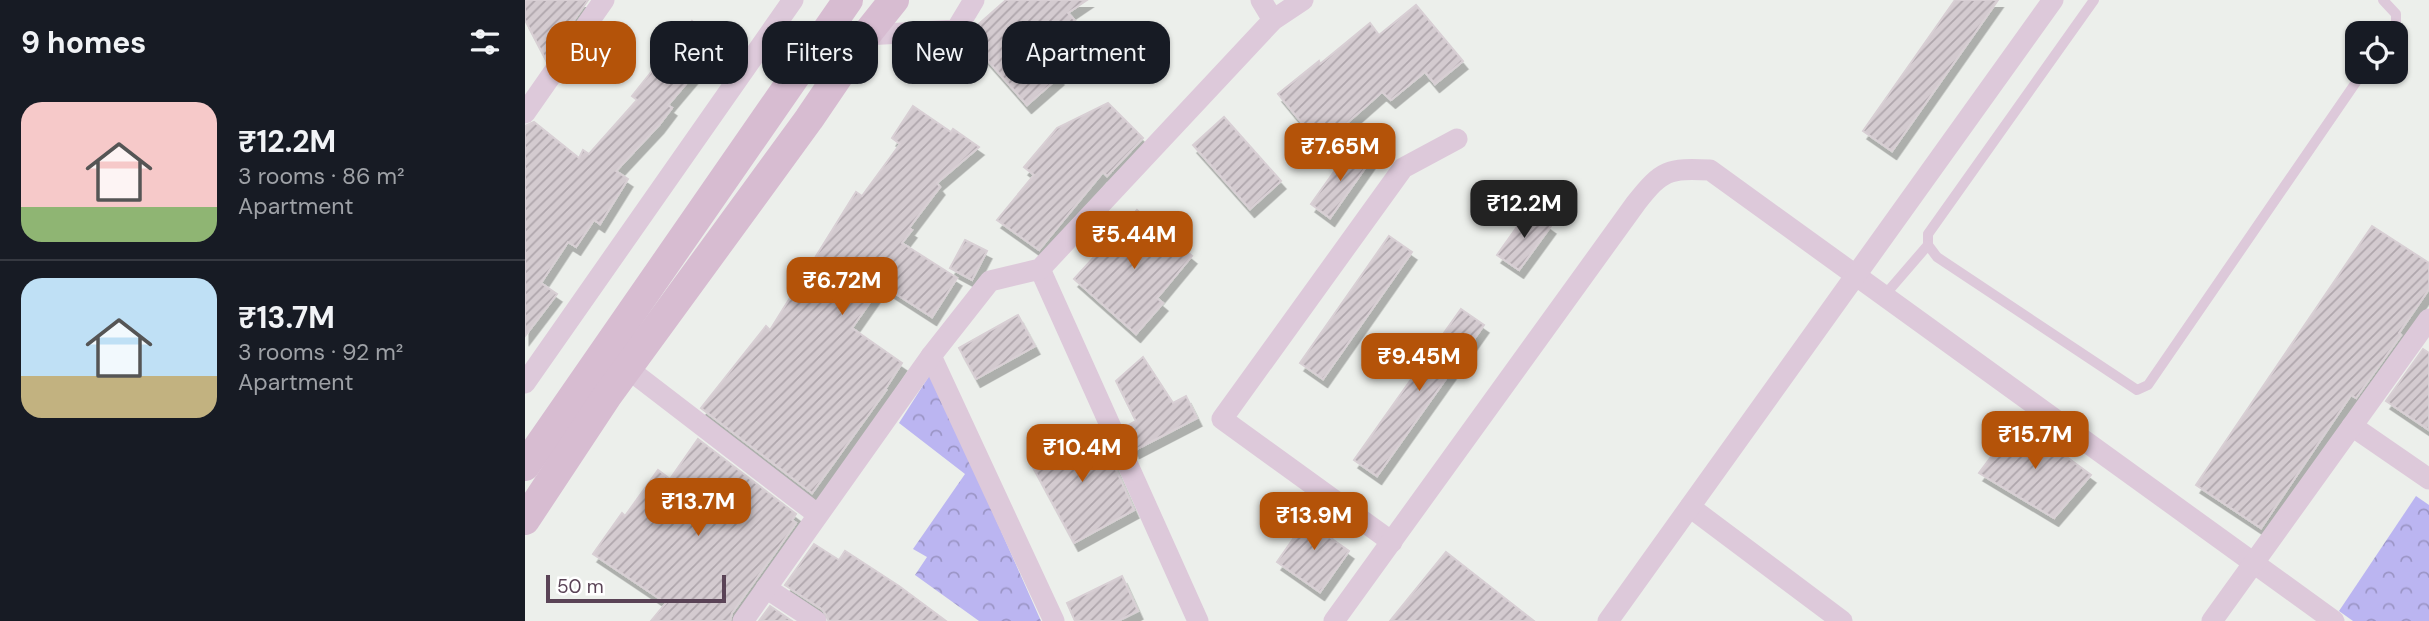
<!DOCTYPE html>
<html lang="en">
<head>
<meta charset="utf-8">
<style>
  :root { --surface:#171b24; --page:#20242c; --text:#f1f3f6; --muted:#9ea1a6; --line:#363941; --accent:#b45309 }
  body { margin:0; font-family:"DM Sans",sans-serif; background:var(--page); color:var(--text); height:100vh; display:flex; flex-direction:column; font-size:26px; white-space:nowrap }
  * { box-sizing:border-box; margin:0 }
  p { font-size:23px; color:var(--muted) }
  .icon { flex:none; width:38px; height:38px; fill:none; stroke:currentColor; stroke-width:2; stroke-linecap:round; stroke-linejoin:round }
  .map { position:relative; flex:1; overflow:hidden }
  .side { display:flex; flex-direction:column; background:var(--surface); width:525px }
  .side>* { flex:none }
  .hud { position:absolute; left:21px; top:21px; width:665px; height:63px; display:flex; gap:14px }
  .buttons { position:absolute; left:1820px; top:21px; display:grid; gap:14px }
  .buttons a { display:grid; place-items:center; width:63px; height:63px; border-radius:14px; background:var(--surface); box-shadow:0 2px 5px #0004; font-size:35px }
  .scale { position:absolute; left:21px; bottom:18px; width:180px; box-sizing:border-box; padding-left:7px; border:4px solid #5a4356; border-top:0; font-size:19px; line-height:24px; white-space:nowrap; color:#5a4356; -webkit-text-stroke:5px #fff; paint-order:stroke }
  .price { position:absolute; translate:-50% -60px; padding:0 16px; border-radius:14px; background:var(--accent); color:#fff; font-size:23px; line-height:46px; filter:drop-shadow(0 2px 4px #0008) }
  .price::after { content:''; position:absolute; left:50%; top:42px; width:21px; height:16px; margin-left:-10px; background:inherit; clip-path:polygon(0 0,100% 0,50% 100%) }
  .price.on { background:#222; color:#fff }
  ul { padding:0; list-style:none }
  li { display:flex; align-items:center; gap:21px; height:175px; padding:0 21px }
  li+li { border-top:2px solid var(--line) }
  li span { display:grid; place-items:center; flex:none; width:196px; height:140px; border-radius:21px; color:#555 }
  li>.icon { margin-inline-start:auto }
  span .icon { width:84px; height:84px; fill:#fffc; stroke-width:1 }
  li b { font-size:30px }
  h2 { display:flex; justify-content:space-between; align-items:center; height:84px; padding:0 21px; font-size:30px }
  .pill { padding:0 24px; border-radius:21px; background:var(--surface); box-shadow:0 2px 5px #0004; font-size:24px; line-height:63px }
  .pill.on { background:var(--accent); color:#fff }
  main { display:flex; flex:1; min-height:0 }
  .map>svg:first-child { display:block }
  .forest { fill:url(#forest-crowns) }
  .building { fill:url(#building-hatch); stroke:#d8cfd4; stroke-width:2; filter:url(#shadow) }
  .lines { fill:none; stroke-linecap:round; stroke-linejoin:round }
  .lane { stroke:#ddc9da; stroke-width:10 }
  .street { stroke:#ddc9da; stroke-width:21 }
  .secondary { stroke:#d7bcd1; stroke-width:30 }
</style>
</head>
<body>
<main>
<section class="side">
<h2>9 homes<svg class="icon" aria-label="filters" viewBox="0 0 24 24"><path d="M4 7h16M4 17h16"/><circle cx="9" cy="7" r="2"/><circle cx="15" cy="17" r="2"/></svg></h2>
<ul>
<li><span style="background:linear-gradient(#f6c9c9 75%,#8fb573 0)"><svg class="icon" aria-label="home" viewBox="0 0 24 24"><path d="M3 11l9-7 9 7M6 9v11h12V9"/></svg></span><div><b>₹12.2M</b><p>3 rooms · 86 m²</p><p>Apartment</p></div></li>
<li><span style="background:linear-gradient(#bfe0f5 70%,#c2b280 0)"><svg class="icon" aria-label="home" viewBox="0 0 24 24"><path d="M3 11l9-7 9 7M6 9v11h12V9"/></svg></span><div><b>₹13.7M</b><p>3 rooms · 92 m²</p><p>Apartment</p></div></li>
</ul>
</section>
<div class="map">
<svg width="1904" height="621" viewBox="0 0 1904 621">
  <defs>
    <pattern id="forest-crowns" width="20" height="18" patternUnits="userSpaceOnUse" patternTransform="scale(1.75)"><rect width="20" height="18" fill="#bbb5f1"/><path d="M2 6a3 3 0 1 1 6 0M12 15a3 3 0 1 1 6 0" fill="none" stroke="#9b95c6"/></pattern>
    <pattern id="building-hatch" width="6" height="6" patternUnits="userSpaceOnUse" patternTransform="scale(1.75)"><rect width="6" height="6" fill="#d4cbd0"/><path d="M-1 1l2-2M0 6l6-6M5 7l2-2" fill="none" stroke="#afa6ac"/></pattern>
    <filter id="shadow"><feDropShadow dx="4.5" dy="8" stdDeviation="0" flood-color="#0004"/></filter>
  </defs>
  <rect width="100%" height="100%" fill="#ecefeb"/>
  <g class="forest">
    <path d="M406,373L516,621H454L390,575L402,557L388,549L440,474L374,423Z"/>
    <path d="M1891,496L1904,505V621H1828L1814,611Z"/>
  </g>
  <g class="building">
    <path d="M0,0H63L21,60L0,20Z"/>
    <path d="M481,0H562L543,13L555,26L533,46L537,50L522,64L534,77L502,105L442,37L446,31Z"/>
    <path d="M1430,0H1473L1367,151L1338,131Z"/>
    <path d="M891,5L938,61L910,84L900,72L866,100L857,92L796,146L753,94L794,61L795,64L845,23L854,35Z"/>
    <path d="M167,21L198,48L184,63L181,60L143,105L147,108L134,125L91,171L103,179L75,224L69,220L51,247L43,242L16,283L32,294L0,336V126L9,122L54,158L58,150L64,154L112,100L107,96Z"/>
    <path d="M583,103L618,138L582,176L578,172L514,250L472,220L509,175L499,167L532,128Z"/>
    <path d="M388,106L426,132L428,129L454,147L412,183L415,187L384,228L387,230L377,243L432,278L407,317L357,285L327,328L377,363L359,391L362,389L287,493L176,408L241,326L245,330L331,192L337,196L375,144L367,138Z"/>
    <path d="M699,117L756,181L725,209L668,145Z"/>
    <path d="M826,148L845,161L805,218L786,204Z"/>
    <path d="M612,210L667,256L632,298L638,303L611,334L549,279Z"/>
    <path d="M1004,210L1026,226L994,270L972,255Z"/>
    <path d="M1847,226L1904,263V289L1874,333L1876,335L1831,398L1826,395L1736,528L1671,485Z"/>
    <path d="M864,236L887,252L798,379L775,363Z"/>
    <path d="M440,240L462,251L447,280L425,268Z"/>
    <path d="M936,309L959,325L852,476L829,460Z"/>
    <path d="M493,315L510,346L451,379L434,348Z"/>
    <path d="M1898,349L1904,353V430L1861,401Z"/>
    <path d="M618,357L648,403L661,396L672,418L610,450L600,427L611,421L591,381Z"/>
    <path d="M1493,421L1566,475L1529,518L1454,473Z"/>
    <path d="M564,427L572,441L577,438L609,510L549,543L503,458Z"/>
    <path d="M173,439L271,514L267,520L271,523L207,613L205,621H126L141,603L68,554L97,513L100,516L133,470L145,479Z"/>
    <path d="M789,509L808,522L800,534L824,551L795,592L752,562Z"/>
    <path d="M289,544L314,560L320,551L374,586L421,621H304L298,610L260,585Z"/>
    <path d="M921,552L1009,621H865Z"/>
    <path d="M597,576L613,611L593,621H550L542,603Z"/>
    <path d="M245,606L267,621H234Z"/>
  </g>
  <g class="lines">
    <g class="lane">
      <path d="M1569,0L1403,234V245L1412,257L1612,390L1623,385L1838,72"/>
      <path d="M1858,0L1871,14V23L1864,33"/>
      <path d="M1359,296L1403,245"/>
    </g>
    <g class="street">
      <path d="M736,0L748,20"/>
      <path d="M341,35L431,30L449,0"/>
      <path d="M0,113L79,0"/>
      <path d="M515,269L673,621"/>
      <path d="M406,356L529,621"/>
      <path d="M102,368L292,514"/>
      <path d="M0,383L268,0"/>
      <path d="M1827,426L1904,479"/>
      <path d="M1165,507L1317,621"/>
      <path d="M867,542L697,419L878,168L932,139"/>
      <path d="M241,588L291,621"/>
      <path d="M218,621L406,356L465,281L515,269L748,20L778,0"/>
      <path d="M809,621L1111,203C1137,170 1143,168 1185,170L1809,621"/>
      <path d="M1083,621L1528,0"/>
      <path d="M1687,621L1904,319"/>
    </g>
    <g class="secondary">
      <path d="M0,466L323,0"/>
      <path d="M0,520L82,396L284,119L341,35L369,0"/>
    </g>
  </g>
</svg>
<div class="buttons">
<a><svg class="icon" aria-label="locate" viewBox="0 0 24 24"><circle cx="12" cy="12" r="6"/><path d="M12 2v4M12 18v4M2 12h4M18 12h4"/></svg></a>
</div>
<div class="scale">50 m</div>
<b class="price" style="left:815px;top:183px">₹7.65M</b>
<b class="price on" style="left:999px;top:240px">₹12.2M</b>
<b class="price" style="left:609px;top:271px">₹5.44M</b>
<b class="price" style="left:317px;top:317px">₹6.72M</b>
<b class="price" style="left:894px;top:393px">₹9.45M</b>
<b class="price" style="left:1510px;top:471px">₹15.7M</b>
<b class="price" style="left:557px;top:484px">₹10.4M</b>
<b class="price" style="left:173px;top:538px">₹13.7M</b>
<b class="price" style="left:789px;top:552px">₹13.9M</b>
<div class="hud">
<a class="pill on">Buy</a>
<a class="pill">Rent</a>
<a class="pill">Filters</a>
<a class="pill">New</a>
<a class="pill">Apartment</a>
</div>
</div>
</main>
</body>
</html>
